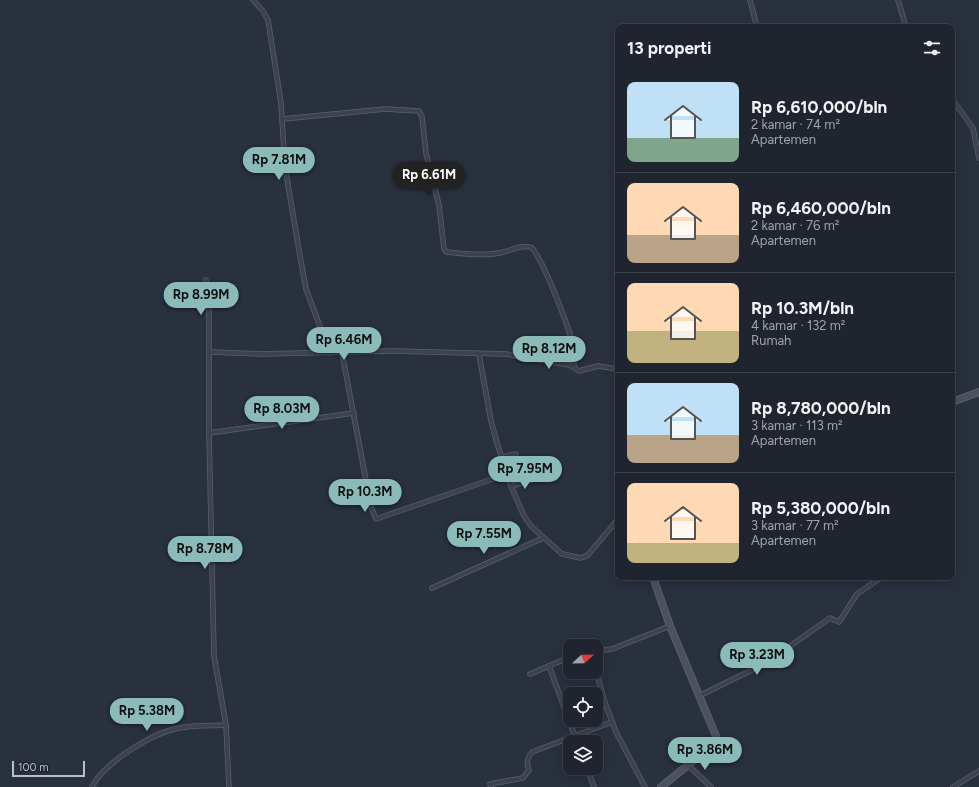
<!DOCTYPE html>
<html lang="id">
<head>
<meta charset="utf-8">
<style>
  :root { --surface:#1f242e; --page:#272c36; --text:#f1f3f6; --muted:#a1a4aa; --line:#3c414a; --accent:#8bbbb9 }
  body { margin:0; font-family:Figtree,sans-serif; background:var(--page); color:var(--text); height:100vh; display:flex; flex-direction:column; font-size:15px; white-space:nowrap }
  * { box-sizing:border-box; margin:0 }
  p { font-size:13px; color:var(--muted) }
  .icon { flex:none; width:22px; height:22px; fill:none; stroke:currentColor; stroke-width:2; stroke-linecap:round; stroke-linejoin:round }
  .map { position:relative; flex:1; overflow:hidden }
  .panel { position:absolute; left:615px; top:24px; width:340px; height:556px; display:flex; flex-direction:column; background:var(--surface); border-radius:8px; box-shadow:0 4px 16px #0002,0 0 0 1px var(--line) }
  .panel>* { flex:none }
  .needle { width:26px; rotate:68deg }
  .controls { position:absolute; left:563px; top:639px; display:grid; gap:8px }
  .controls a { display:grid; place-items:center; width:40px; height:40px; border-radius:8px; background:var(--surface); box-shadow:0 4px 16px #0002,0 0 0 1px var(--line); font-size:20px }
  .scale { position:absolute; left:12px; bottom:10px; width:73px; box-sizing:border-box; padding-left:4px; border:2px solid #b9bec8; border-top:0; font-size:11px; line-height:14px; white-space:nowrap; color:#b9bec8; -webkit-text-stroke:3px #212733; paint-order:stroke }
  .price { position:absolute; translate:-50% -34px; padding:0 9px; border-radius:14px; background:var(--accent); color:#111; font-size:13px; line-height:26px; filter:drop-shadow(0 1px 2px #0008) }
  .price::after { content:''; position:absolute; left:50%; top:24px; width:12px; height:9px; margin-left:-6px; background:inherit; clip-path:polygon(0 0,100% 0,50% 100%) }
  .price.on { background:#222; color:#fff }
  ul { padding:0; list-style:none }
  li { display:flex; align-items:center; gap:12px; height:100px; padding:0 12px }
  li+li { border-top:1px solid var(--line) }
  li span { display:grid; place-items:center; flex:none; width:112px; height:80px; border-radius:8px; color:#555 }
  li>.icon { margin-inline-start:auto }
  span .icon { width:48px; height:48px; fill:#fffc; stroke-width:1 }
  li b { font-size:17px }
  h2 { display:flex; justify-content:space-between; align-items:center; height:48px; padding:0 12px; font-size:17px }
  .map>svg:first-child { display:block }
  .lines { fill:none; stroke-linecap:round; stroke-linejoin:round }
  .street-casing { stroke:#5b606b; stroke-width:5.5 }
  .secondary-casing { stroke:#5b606b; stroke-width:8 }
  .street { stroke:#3d424e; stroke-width:4 }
  .secondary { stroke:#4b5160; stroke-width:6 }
</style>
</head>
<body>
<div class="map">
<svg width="979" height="787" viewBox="0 0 979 787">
  <rect width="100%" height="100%" fill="#29303e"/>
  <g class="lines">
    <defs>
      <g id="street">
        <path d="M253,0L263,11L268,20L281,103L285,167L300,256L306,289L330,353"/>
        <path d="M750,0L757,27"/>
        <path d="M898,0L906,27"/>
        <path d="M952,99L973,128L979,158"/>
        <path d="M283,119L385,109L419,111L422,117L426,153L439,205L444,249L446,252C462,254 483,256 499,253C509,252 523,243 532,248C543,260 570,329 573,346C574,353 573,360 574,367"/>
        <path d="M206,280L209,312V433L214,656L226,725L229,787"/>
        <path d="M210,352L260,354L394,351L506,354L569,365L579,371L598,366L618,369"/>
        <path d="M342,353L371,507L376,519L507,474"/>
        <path d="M479,354L491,421L497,443L511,486L524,516L531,526L562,554L581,558L588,555L618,519"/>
        <path d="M209,433L354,413"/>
        <path d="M502,457L516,454"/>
        <path d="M511,486L534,479"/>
        <path d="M432,588L543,538"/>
        <path d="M596,646L605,650L612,649L670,626"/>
        <path d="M549,666L577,742"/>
        <path d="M596,670L604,700L616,732L645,787"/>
        <path d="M530,674L570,657"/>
        <path d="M699,696L766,663L830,618L839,622L857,594L882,577"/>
        <path d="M689,766L711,787"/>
        <path d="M587,768L594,787"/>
        <path d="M92,787C104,763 153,732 180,728C195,725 211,726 226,725"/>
        <path d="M491,787L490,784L523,778L529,770C526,763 527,759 532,752L612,722"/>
        <path d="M953,787L979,771"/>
      </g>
      <g id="secondary">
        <path d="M952,402L979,392"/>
        <path d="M653,577L670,626L716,736L715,741L710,747L661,787"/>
      </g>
    </defs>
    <use href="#street" class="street-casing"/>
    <use href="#secondary" class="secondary-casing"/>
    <use href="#street" class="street"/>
    <use href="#secondary" class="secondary"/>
  </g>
</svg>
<div class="controls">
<a><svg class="needle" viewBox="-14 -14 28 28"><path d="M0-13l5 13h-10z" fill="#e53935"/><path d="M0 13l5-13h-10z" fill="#a1a4aa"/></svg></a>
<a><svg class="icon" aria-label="locate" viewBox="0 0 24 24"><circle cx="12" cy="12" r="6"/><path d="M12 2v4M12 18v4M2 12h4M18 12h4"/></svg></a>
<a><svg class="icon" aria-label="layers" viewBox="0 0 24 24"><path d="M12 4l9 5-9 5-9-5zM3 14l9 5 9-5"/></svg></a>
</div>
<div class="scale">100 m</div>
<b class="price" style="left:279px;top:181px">Rp 7.81M</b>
<b class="price on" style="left:429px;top:196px">Rp 6.61M</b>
<b class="price" style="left:201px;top:316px">Rp 8.99M</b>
<b class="price" style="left:344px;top:361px">Rp 6.46M</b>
<b class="price" style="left:549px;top:370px">Rp 8.12M</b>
<b class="price" style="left:282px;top:430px">Rp 8.03M</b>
<b class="price" style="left:525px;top:490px">Rp 7.95M</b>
<b class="price" style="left:365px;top:513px">Rp 10.3M</b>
<b class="price" style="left:484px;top:555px">Rp 7.55M</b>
<b class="price" style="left:205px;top:570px">Rp 8.78M</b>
<b class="price" style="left:757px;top:676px">Rp 3.23M</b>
<b class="price" style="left:147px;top:732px">Rp 5.38M</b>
<b class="price" style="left:705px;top:771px">Rp 3.86M</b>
<section class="panel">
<h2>13 properti<svg class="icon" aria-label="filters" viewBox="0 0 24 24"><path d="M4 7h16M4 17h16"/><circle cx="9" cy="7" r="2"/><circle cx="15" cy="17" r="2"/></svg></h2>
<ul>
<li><span style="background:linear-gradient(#bfe0f5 70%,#7fa58c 0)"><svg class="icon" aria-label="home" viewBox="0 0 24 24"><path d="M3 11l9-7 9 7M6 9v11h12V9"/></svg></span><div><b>Rp 6,610,000/bln</b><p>2 kamar · 74 m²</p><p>Apartemen</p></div></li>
<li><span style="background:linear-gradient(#ffd9b3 65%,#b9a48a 0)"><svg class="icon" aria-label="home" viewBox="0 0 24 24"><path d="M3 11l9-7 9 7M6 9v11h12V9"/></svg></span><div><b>Rp 6,460,000/bln</b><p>2 kamar · 76 m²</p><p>Apartemen</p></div></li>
<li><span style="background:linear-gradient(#ffd9b3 60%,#c2b280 0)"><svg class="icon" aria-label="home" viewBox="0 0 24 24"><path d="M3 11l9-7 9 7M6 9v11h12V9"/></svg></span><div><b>Rp 10.3M/bln</b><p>4 kamar · 132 m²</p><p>Rumah</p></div></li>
<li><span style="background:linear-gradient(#bfe0f5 65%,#b9a48a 0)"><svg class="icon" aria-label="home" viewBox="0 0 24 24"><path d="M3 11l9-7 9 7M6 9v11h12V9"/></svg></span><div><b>Rp 8,780,000/bln</b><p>3 kamar · 113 m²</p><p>Apartemen</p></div></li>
<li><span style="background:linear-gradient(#ffd9b3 75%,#c2b280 0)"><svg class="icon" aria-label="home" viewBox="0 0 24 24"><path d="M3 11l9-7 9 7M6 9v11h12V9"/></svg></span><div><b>Rp 5,380,000/bln</b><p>3 kamar · 77 m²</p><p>Apartemen</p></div></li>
</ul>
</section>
</div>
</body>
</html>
